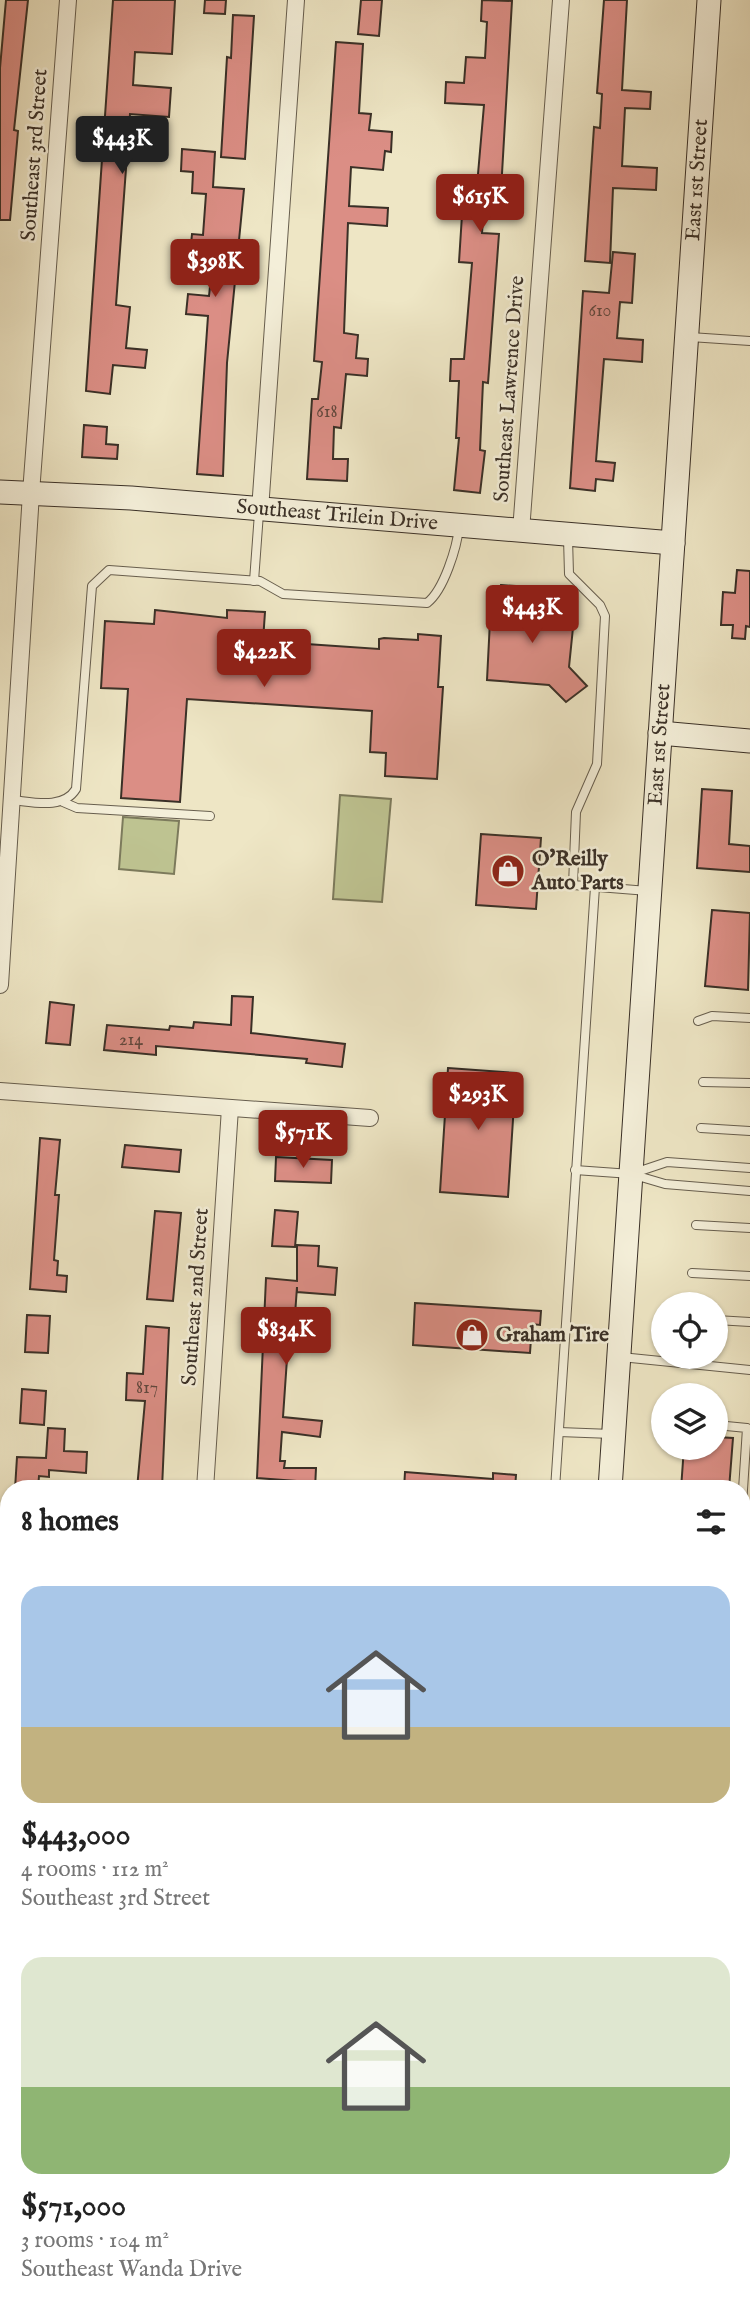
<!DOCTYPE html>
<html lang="en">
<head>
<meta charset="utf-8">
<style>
  :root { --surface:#fff; --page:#f2f2f2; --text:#222; --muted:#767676; --accent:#8f2418 }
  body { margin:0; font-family:"IM FELL English",serif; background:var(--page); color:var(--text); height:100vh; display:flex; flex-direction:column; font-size:26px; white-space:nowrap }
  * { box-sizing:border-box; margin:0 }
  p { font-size:23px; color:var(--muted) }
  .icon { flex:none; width:38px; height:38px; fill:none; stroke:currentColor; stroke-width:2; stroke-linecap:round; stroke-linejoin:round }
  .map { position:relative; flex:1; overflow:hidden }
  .sheet { position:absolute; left:0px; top:1480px; width:751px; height:842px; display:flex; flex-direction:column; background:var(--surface); border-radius:28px 28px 0 0; box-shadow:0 2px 5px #0004 }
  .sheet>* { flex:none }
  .fabs { position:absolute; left:651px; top:1292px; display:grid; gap:14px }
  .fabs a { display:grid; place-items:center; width:77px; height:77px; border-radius:50%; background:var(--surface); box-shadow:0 2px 5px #0004; font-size:35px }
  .price { position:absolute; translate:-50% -60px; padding:0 16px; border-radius:7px; background:var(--accent); color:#fff; font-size:23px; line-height:46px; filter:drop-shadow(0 2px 4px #0008) }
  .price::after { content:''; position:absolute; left:50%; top:42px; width:21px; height:16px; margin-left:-10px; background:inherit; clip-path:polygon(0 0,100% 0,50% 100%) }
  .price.current { background:#222; color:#fff }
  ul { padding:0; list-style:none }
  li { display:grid; align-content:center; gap:14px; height:371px; padding:0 21px }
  li span { display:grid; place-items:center; height:217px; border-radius:21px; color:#555 }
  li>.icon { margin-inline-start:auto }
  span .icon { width:126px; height:126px; fill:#fffc; stroke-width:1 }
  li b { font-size:30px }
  h2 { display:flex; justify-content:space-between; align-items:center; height:84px; padding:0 21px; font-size:30px }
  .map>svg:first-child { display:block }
  .green { fill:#bec391; stroke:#7c7a5c; stroke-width:2 }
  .building { fill:#db8e85; stroke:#3a3027; stroke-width:2 }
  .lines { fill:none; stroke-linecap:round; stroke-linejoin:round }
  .lane-casing { stroke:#675e4e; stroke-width:10 }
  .street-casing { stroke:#675e4e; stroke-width:18 }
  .secondary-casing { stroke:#3a3027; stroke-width:25 }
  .lane { stroke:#f4efd9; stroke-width:8 }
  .street { stroke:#f4efd9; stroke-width:16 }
  .secondary { stroke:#f4efd9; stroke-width:23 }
  .labels { text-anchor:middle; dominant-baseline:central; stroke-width:5; stroke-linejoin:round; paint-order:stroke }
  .number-label { font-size:18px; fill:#62483e }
  .street-label { font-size:21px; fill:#3a3027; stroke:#f4efd9 }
  .poi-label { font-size:21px; font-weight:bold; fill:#3a3027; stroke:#f4efd9; text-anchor:start }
</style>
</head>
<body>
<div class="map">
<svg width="750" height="2322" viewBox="0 0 750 2322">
  <rect width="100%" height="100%" fill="#eee6c5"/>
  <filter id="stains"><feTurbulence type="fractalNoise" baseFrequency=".00286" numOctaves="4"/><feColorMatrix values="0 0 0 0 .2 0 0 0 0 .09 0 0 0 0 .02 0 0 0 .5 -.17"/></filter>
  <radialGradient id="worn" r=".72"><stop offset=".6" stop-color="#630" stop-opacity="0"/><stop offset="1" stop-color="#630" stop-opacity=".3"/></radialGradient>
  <g class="green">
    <path d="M340,795L391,799L382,902L333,899Z"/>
    <path d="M123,817L179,821L174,874L119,869Z"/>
  </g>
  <g class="building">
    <path d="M6,0H28L14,130L18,131L10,220H0V68Z"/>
    <path d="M113,0H175L172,54L135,52L133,85L171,88L169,117L130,114L116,305L130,307L126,348L147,350L145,368L113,365L110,394L86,391Z"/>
    <path d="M205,0H226L225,14L204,13Z"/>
    <path d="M361,0H382L379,36L358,34Z"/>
    <path d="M482,0L512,1L500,208L484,207L482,233L499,234L488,383L483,382L480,450L485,451L480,493L454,490L459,438H456L459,381H450L451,359H464L472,263L459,262L462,215L439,213L441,194L476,197L484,105L445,103L446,82L464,83L466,57L485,58L487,22L481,21Z"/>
    <path d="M604,0H627L622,90L651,92L650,109L625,108L622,166L657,168L656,190L613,188L610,263L585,261L594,127L600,128L602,94L597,93Z"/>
    <path d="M233,15L254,16L245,159L221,157L227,57L231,58Z"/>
    <path d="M336,42L363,44L359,113L371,114L369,130L392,132L391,152L385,151L383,170L351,167L349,206L388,208L387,226L348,223L344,333L358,335L356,358L368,359L367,376L346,374L341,428L334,427L333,459H348L347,481L307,479L312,399H318L322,362L314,361Z"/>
    <path d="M182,149L215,152L213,187L244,189L227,363L223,476L197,474L208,316L186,314L188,294L209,296L213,258L190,255L192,234L203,235L206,194L192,193L193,172L181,171Z"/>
    <path d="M613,252L635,254L632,303L620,302L617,338L643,340L642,362L604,359L596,461L615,463L613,481L596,479L595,491L570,488L583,291L609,293Z"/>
    <path d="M84,425L107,427L106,444L118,445L117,459L82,457Z"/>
    <path d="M737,570L750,571V627L746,626L745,639L732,638L733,625H721L723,592L735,593Z"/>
    <path d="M501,585L515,586V602L523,605L575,608L569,667L587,686L566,702L549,685L487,680L491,601H499Z"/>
    <path d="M155,610L227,618V610L265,612L263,641L379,649V639L384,638L418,640V634L441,636L438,687H443L437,779L385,776L386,753L370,752L372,711L187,699L180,802L121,798L128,689L101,688L105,621L154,624Z"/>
    <path d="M702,789L732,791L729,844L750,846V872L697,868Z"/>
    <path d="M481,834L541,838L536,909L476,905Z"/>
    <path d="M712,910L750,913L748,990L705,986Z"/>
    <path d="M232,996L253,997L251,1033L345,1044L342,1067L306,1063L307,1059L156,1046V1055L104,1050L107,1025L169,1030L170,1026L193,1028L194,1022L231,1025Z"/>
    <path d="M50,1002L74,1005L70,1045L46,1043Z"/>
    <path d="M448,1068L516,1073L508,1197L440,1192Z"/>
    <path d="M40,1138L60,1140L55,1195H59L54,1260L58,1261L57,1275L67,1276L66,1292L30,1289Z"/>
    <path d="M125,1145L181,1150L179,1172L122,1167Z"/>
    <path d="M276,1157L332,1160L331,1183L275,1181Z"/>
    <path d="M275,1210L298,1212L295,1247L272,1246Z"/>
    <path d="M155,1211L181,1213L173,1301L147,1299Z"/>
    <path d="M297,1245L319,1246L318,1266L337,1268L335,1295L297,1292V1287L295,1315H290L283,1417L322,1421L320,1437L282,1432L280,1461H285L284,1468H316L315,1489H296V1481L257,1478L266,1278L297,1281Z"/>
    <path d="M415,1303L541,1311L540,1325L532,1324L530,1353L413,1345Z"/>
    <path d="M27,1315L50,1316L48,1353L25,1352Z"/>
    <path d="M146,1326L169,1328L162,1489H137L145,1401L126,1400L127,1373L143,1374Z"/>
    <path d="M22,1389L46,1391L44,1425L20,1423Z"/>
    <path d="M48,1428L65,1429L64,1451L87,1452L86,1473L49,1470V1477L39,1476L38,1489H15L17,1457L46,1458Z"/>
    <path d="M716,1437L733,1438L729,1489H681L684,1447H716Z"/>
    <path d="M405,1472L493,1479V1473L516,1475L515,1489H404Z"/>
  </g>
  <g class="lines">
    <defs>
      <g id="lane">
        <path d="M690,337L750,341"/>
        <path d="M568,538L569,574L600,605L605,616L597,764L576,812L573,885L648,891"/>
        <path d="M254,581L259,513"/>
        <path d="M12,800C33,802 63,810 76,789L92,586L109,570L260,581L283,594L427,603C444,590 457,547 459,527"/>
        <path d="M63,802L77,808L210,816"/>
        <path d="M698,1021L712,1016L750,1018"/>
        <path d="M703,1082L750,1083"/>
        <path d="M701,1128L750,1131"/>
        <path d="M575,1170L631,1174L665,1184L750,1191"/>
        <path d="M634,1173L667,1162L750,1168"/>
        <path d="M696,1225L750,1228"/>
        <path d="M692,1273L750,1276"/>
        <path d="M716,1320L750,1322"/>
        <path d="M621,1357L750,1370"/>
        <path d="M716,1425L747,1428L742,1505"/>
        <path d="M559,1432L612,1434"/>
        <path d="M555,1489L595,887"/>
        <path d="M742,1608L750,1609"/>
        <path d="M742,1782H750"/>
        <path d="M742,2207L748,2220L742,2253"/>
        <path d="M0,2318L44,2322"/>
        <path d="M354,2322L355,2314"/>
        <path d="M489,2322L490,2314"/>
        <path d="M603,2322V2314"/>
      </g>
      <g id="street">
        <path d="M260,510L296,0"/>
        <path d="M521,531L561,0"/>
        <path d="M0,985L31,493L68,0"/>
        <path d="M0,1091L370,1118"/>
        <path d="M205,1489L230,1108"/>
        <path d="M742,1963H750"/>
        <path d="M0,2153L9,2154"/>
      </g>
      <g id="secondary">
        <path id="s1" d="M0,492L131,498L673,543"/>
        <path d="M660,733L750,741"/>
        <path id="s2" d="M610,1489L709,0"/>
        <path d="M555,2322V2314"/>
      </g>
    </defs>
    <use href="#lane" class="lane-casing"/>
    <use href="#street" class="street-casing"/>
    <use href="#secondary" class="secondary-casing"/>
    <use href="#lane" class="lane"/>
    <use href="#street" class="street"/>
    <use href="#secondary" class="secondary"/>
  </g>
  <defs>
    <symbol id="shop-disc" viewBox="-11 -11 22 22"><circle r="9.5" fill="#8f2418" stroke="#f4efd9"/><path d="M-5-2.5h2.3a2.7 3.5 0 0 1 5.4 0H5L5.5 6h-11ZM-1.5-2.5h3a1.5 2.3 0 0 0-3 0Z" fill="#fff"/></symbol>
  </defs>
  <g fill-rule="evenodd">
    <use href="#shop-disc" x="489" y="852" width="38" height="38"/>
    <use href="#shop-disc" x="453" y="1316" width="38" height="38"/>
  </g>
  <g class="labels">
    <g class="number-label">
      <text x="600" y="311">610</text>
      <text x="327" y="412">618</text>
      <text x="131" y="1040">214</text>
      <text x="147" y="1388">817</text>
    </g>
    <g class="street-label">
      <text transform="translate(35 155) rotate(-86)">Southeast 3rd Street</text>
      <text stroke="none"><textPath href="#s2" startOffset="1312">East 1st Street</textPath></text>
      <text transform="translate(510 389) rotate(-86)">Southeast Lawrence Drive</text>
      <text stroke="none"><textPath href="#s1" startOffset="338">Southeast Trilein Drive</textPath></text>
      <text stroke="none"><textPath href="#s2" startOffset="746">East 1st Street</textPath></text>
      <text transform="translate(196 1297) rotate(-86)">Southeast 2nd Street</text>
    </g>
    <g class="poi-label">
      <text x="532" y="859">O'Reilly<tspan x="532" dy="24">Auto Parts</tspan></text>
      <text x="496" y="1335">Graham Tire</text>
    </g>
  </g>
  <rect width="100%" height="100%" filter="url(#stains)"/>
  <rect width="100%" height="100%" fill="url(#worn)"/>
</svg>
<div class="fabs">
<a><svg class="icon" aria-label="locate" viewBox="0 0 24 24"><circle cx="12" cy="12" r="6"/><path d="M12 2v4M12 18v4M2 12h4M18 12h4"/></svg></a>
<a><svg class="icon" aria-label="layers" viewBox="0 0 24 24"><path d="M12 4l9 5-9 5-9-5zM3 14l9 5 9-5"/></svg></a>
</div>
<b class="price current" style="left:122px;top:176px">$443K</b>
<b class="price" style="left:480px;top:234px">$615K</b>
<b class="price" style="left:215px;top:299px">$398K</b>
<b class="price" style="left:532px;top:645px">$443K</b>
<b class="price" style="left:264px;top:689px">$422K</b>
<b class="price" style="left:478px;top:1132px">$293K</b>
<b class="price" style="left:303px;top:1170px">$571K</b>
<b class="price" style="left:286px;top:1367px">$834K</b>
<section class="sheet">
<h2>8 homes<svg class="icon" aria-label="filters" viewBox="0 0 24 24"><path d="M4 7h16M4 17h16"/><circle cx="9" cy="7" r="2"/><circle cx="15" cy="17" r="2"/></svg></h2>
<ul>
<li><span style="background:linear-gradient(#a9c7e8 65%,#c2b280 0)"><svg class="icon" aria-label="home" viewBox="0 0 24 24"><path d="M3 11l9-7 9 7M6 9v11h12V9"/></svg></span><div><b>$443,000</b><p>4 rooms · 112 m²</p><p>Southeast 3rd Street</p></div></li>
<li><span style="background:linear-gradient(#dfe7d0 60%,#8fb573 0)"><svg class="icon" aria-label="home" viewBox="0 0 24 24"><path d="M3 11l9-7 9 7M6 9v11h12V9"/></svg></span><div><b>$571,000</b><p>3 rooms · 104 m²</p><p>Southeast Wanda Drive</p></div></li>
</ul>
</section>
</div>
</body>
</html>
